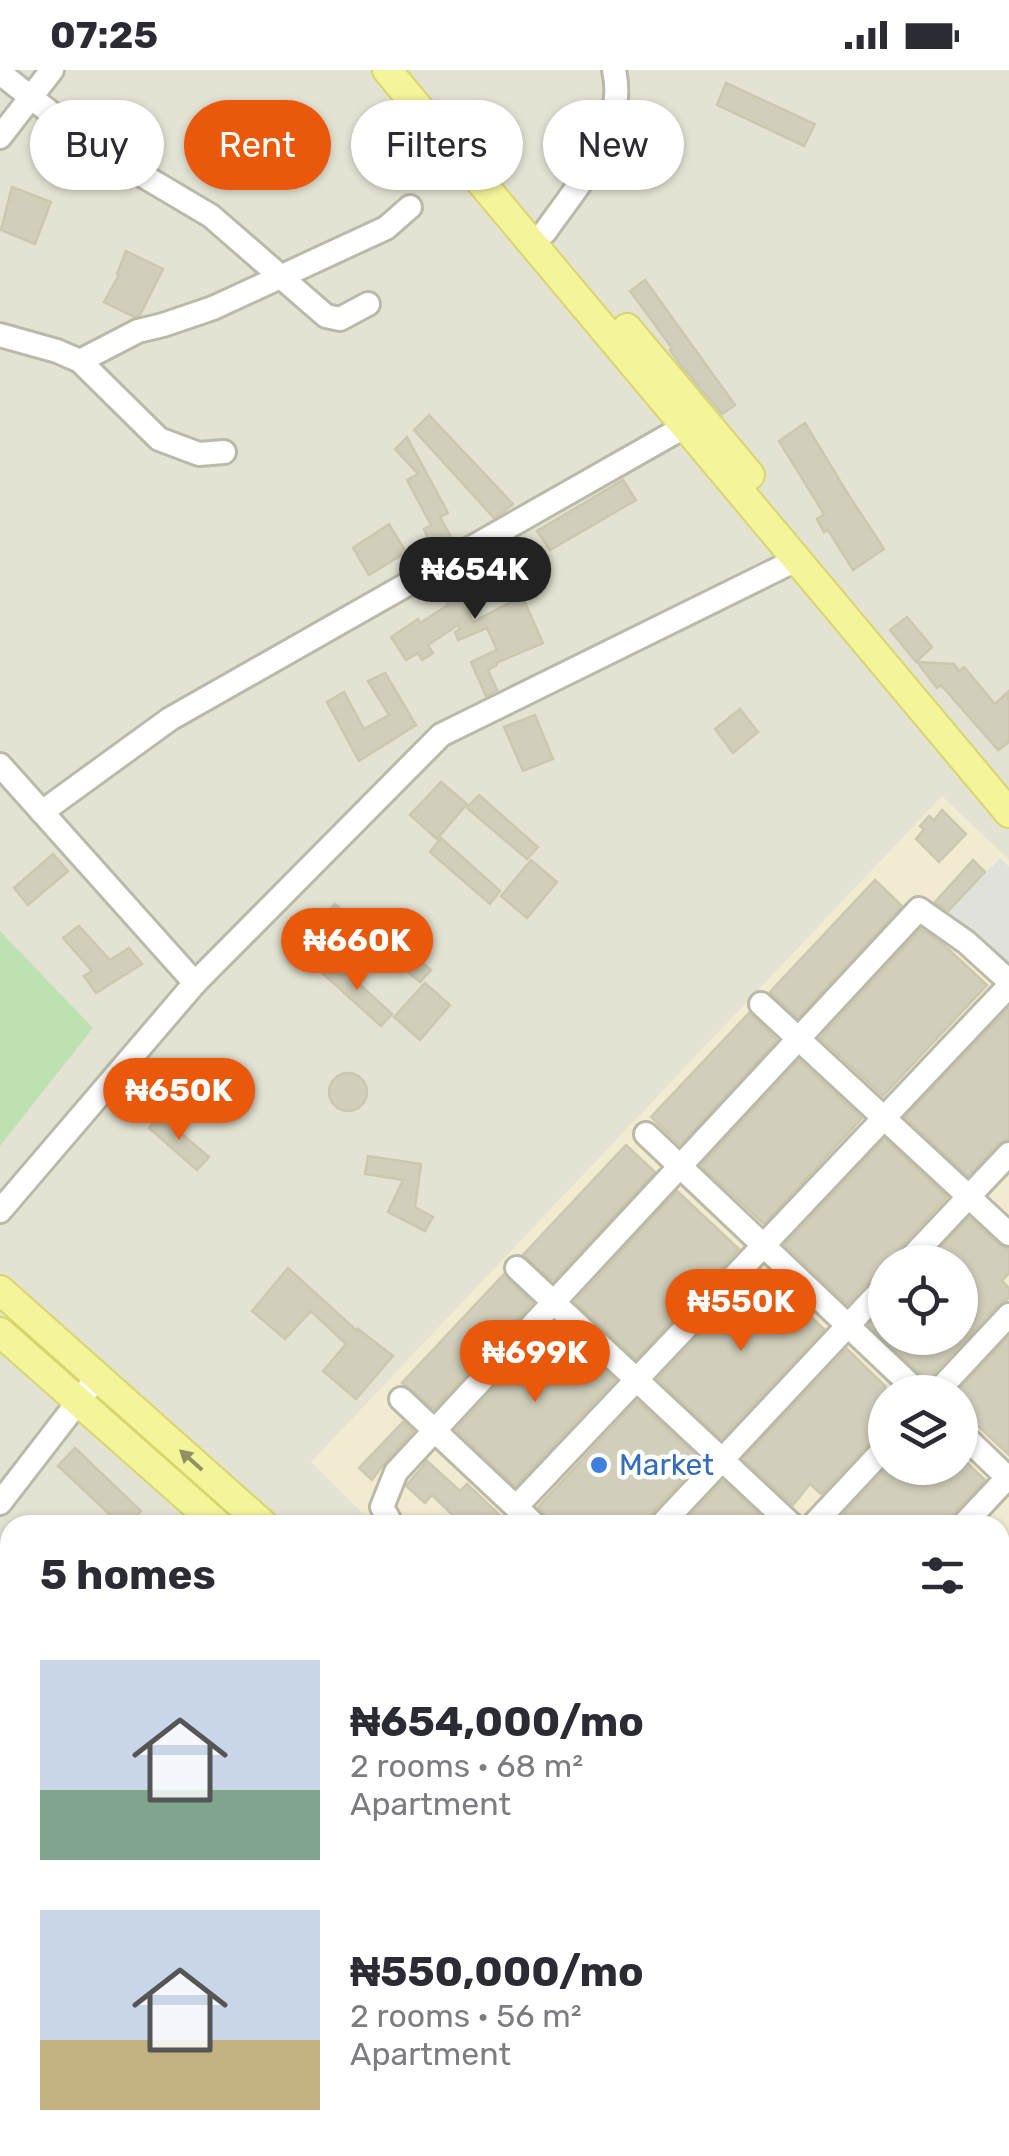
<!DOCTYPE html>
<html lang="en">
<head>
<meta charset="utf-8">
<style>
  :root { --surface:#fff; --page:#f2f2f3; --text:#2b2b33; --muted:#7c7c81; --accent:#ea580c }
  body { margin:0; font-family:Rubik,sans-serif; background:var(--page); color:var(--text); height:100vh; display:flex; flex-direction:column; font-size:38px; white-space:nowrap }
  * { box-sizing:border-box; margin:0 }
  p { font-size:32px; color:var(--muted) }
  .icon { flex:none; width:55px; height:55px; fill:none; stroke:currentColor; stroke-width:2; stroke-linecap:round; stroke-linejoin:round }
  .map { position:relative; flex:1; overflow:hidden }
  .details { position:absolute; left:0px; top:1445px; width:1010px; height:642px; display:flex; flex-direction:column; background:var(--surface); border-radius:30px 30px 0 0; box-shadow:0 2px 8px #0004 }
  .details>* { flex:none }
  .banner { position:absolute; left:30px; top:30px; width:950px; height:90px; display:flex; gap:20px }
  .controls { position:absolute; left:868px; top:1175px; display:grid; gap:20px }
  .controls a { display:grid; place-items:center; width:110px; height:110px; border-radius:50%; background:var(--surface); box-shadow:0 2px 8px #0004; font-size:50px }
  .price { position:absolute; translate:-50% -85px; padding:0 22px; border-radius:35px; background:var(--accent); color:#fff; font-size:32px; line-height:65px; filter:drop-shadow(0 2px 5px #0008) }
  .price::after { content:''; position:absolute; left:50%; top:60px; width:30px; height:22px; margin-left:-15px; background:inherit; clip-path:polygon(0 0,100% 0,50% 100%) }
  .price.active { background:#222; color:#fff }
  ul { padding:0; list-style:none }
  li { display:flex; align-items:center; gap:30px; height:250px; padding:0 40px }
  li span { display:grid; place-items:center; flex:none; width:280px; height:200px; border-radius:0px; color:#555 }
  li>.icon { margin-inline-start:auto }
  span .icon { width:120px; height:120px; fill:#fffc; stroke-width:1 }
  li b { font-size:42px }
  h2 { display:flex; justify-content:space-between; align-items:center; height:120px; padding:0 40px; font-size:42px }
  .chip { padding:0 35px; border-radius:45px; background:var(--surface); box-shadow:0 2px 8px #0004; font-size:35px; line-height:90px }
  .chip.active { background:var(--accent); color:#fff }
  .status { display:flex; justify-content:space-between; align-items:center; height:70px; padding:0 50px; background:var(--surface); direction:ltr }
  .status svg { height:28px; fill:currentColor }
  .map>svg:first-child { display:block }
  .residential { fill:#e4e3d3; fill-rule:evenodd }
  .commercial { fill:#f1ecd1; fill-rule:evenodd }
  .green { fill:#bde1b1 }
  .parking { fill:#e1e1dc }
  .building { fill:#d1cebb; stroke:#cbc8af; stroke-width:2.5 }
  .lines { fill:none; stroke-linecap:round; stroke-linejoin:round }
  .minor-casing { stroke:#bbbaa8; stroke-width:28 }
  .major-casing { stroke:#d7d56c; stroke-width:32 }
  .minor { stroke:#fff; stroke-width:22 }
  .major { stroke:#f4f49a; stroke-width:28 }
  .oneway { fill:#929162 }
  .shop-dot { fill:#3f7fe0; stroke:#fff; stroke-width:4 }
  .labels { text-anchor:middle; dominant-baseline:central; stroke-width:9; stroke-linejoin:round; paint-order:stroke }
  .shop-label { font-size:30px; fill:#366cbe; stroke:#fff; text-anchor:start }
</style>
</head>
<body>
<div class="status"><b>07:25</b><svg viewBox="0 0 49 12"><path d="M0 12V9h3v3zM5 12V6h3v6zM10 12V3h3v9zM15 12V0h3v12zM26 1h20v11H26zM47 4h2v5h-2z"/></svg></div>
<div class="map">
<svg width="1009" height="2086" viewBox="0 0 1009 2086">
  <rect width="100%" height="100%" fill="#f0f0e4"/>
  <path class="residential" d="M0,0H1009V2086H0ZM885,1192H960V1268H885ZM885,1322H960V1398H885ZM10,1455H1000V2078H10Z"/>
  <path class="commercial" d="M942,726L1009,790V2068L1000,2060V1455H375L311,1392ZM885,1192H960V1268H885ZM885,1322H960V1398H885Z"/>
  <path class="green" d="M0,861L93,958L0,1076Z"/>
  <path class="parking" d="M1000,788L1009,797V900L946,845Z"/>
  <g class="building">
    <path d="M726,13L815,54L804,76L717,35Z"/>
    <path d="M12,117L51,132L35,174L1,160Z"/>
    <path d="M126,181L163,199L140,245L134,247L104,232L119,205L117,204Z"/>
    <path d="M645,210L735,335L722,344L679,293L670,280L672,278L630,221Z"/>
    <path d="M429,345L513,434L502,443L494,448L414,360Z"/>
    <path d="M805,353L846,421L884,479L853,500L828,460L824,462L817,449L824,444L779,371Z"/>
    <path d="M407,367L448,443L440,447L453,471L434,482L424,459L431,455L407,410L418,404L395,379Z"/>
    <path d="M623,410L636,430L550,480L537,461Z"/>
    <path d="M389,454L406,482L369,505L353,478Z"/>
    <path d="M504,487L513,507L463,529L473,552L522,526L543,573L496,593L497,595L488,600L497,620L486,626L471,592L497,580L487,558L458,570L455,562L460,559L458,555L428,575L433,583L422,590L418,583L406,590L391,567L418,549L420,553L448,535L439,514L476,493L478,499Z"/>
    <path d="M907,547L932,577L916,592L890,560Z"/>
    <path d="M917,592L954,594L959,601L964,597L995,634L1009,621V672L998,680L941,615L937,618Z"/>
    <path d="M385,603L416,655L359,691L327,632L344,622L364,659L389,645L368,611Z"/>
    <path d="M740,639L758,662L733,683L715,659Z"/>
    <path d="M535,645L553,689L523,701L504,657Z"/>
    <path d="M441,712L467,734L437,769L410,745Z"/>
    <path d="M479,725L538,777L527,789L467,738Z"/>
    <path d="M942,740L966,764L939,792L916,769L924,759L920,756L929,746L934,750Z"/>
    <path d="M441,768L500,821L490,834L430,782Z"/>
    <path d="M53,784L68,801L28,835L14,818Z"/>
    <path d="M531,790L557,812L527,848L501,826Z"/>
    <path d="M973,790L985,802L948,841L935,832Z"/>
    <path d="M875,810L902,836L798,948L770,922Z"/>
    <path d="M335,834L360,856L330,890L304,867Z"/>
    <path d="M371,849L431,900L420,912L360,862Z"/>
    <path d="M79,856L110,890L129,878L142,894L96,923L84,906L92,901L63,868Z"/>
    <path d="M921,859L944,875L987,915L883,1026L820,968Z"/>
    <path d="M333,890L392,944L381,956L322,903Z"/>
    <path d="M425,913L450,935L420,970L394,947Z"/>
    <path d="M1009,938V1069L998,1074L968,1106L905,1047Z"/>
    <path d="M749,943L777,970L680,1075L651,1047Z"/>
    <path d="M799,990L862,1048L764,1154L701,1096Z"/>
    <circle cx="348" cy="1022" r="19"/>
    <path d="M160,1045L209,1087L197,1100L149,1058Z"/>
    <path d="M885,1069L947,1127L896,1182L892,1192H885V1201L874,1206L847,1234L785,1175Z"/>
    <path d="M626,1075L655,1102L553,1211L523,1185Z"/>
    <path d="M368,1086L421,1094L415,1137L433,1147L425,1161L388,1142L403,1110L365,1104Z"/>
    <path d="M677,1121L739,1179L636,1289L575,1232Z"/>
    <path d="M969,1148L999,1175L1009,1179V1203L1002,1211L1009,1218V1228L998,1235L927,1310L869,1255L885,1238V1268H960V1192H927Z"/>
    <path d="M288,1198L357,1261L358,1259L393,1286L356,1329L323,1301L346,1274L311,1241L285,1269L252,1241Z"/>
    <path d="M761,1200L824,1259L721,1369L658,1309Z"/>
    <path d="M504,1204L532,1233L434,1339L402,1313Z"/>
    <path d="M554,1254L615,1310L515,1416L456,1360Z"/>
    <path d="M1009,1267V1385L960,1339V1319Z"/>
    <path d="M847,1279L885,1316V1361L874,1368L821,1424L810,1414L793,1435L743,1389Z"/>
    <path d="M637,1331L701,1390L650,1445L646,1455H556L538,1437Z"/>
    <path d="M403,1352L413,1361L385,1392L372,1410L359,1398Z"/>
    <path d="M75,1378L141,1441L128,1455H121L58,1396Z"/>
    <path d="M960,1386L985,1410L952,1445L948,1455H857L844,1444L887,1398H960Z"/>
    <path d="M427,1391L460,1421L467,1414L510,1455H463L432,1425L425,1433L406,1416Z"/>
    <path d="M723,1411L770,1455H682Z"/>
  </g>
  <g class="lines">
    <defs>
      <g id="minor">
        <path d="M0,3L93,76L211,146L326,246L340,249L368,234"/>
        <path d="M0,67L52,0"/>
        <path d="M545,162C577,116 628,61 614,0"/>
        <path d="M0,265L57,281L80,291L159,369L199,384L224,382"/>
        <path d="M80,291L138,261L163,255L213,238L360,170L386,158L410,137"/>
        <path d="M0,695L195,913L441,665L796,490"/>
        <path d="M42,742L170,649L684,357"/>
        <path d="M761,934L1009,1164"/>
        <path d="M646,1064L918,1322"/>
        <path d="M0,1141L195,913"/>
        <path d="M907,1192L1009,1084"/>
        <path d="M517,1198L792,1455"/>
        <path d="M937,1322L1009,1245"/>
        <path d="M401,1329L535,1455"/>
        <path d="M960,1362L1009,1409"/>
        <path d="M0,1433L98,1306"/>
        <path d="M516,1437L1009,916"/>
        <path d="M392,1455L382,1437L396,1402L919,839L966,872L1009,911"/>
        <path d="M661,1455L885,1216"/>
        <path d="M813,1455L885,1378"/>
        <path d="M963,1455L1009,1406"/>
        <path d="M1000,1593L1009,1584"/>
        <path d="M1000,1650L1009,1658"/>
        <path d="M1000,1765L1009,1755"/>
        <path d="M0,1794L10,1801"/>
        <path d="M1000,1894L1009,1903"/>
        <path d="M1000,1991L1009,1999"/>
        <path d="M370,2078L380,2086"/>
        <path d="M60,2086L67,2078"/>
        <path d="M818,2086L826,2078"/>
      </g>
      <g id="major">
        <path d="M387,0L1009,743"/>
        <path d="M627,258L750,405"/>
        <path d="M0,1220L264,1455"/>
        <path d="M0,1262L218,1455"/>
        <path d="M908,2078L918,2086"/>
        <path d="M961,2078L970,2086"/>
        <path d="M485,2086L490,2078"/>
      </g>
    </defs>
    <use href="#minor" class="minor-casing"/>
    <use href="#major" class="major-casing"/>
    <use href="#minor" class="minor"/>
    <use href="#major" class="major"/>
  </g>
  <defs><path id="oneway-solid" d="M-6-.8H1V-3.2L6.5 0L1 3.2V.8H-6Z" transform="scale(2.5)"/></defs>
  <use class="oneway" href="#oneway-solid" transform="translate(191 1390) rotate(-138)"/>
  <circle class="shop-dot" cx="599" cy="1395" r="10"/>
  <g class="labels">
    <g class="shop-label">
      <text x="619" y="1395">Market</text>
    </g>
  </g>
</svg>
<div class="controls">
<a><svg class="icon" aria-label="locate" viewBox="0 0 24 24"><circle cx="12" cy="12" r="6"/><path d="M12 2v4M12 18v4M2 12h4M18 12h4"/></svg></a>
<a><svg class="icon" aria-label="layers" viewBox="0 0 24 24"><path d="M12 4l9 5-9 5-9-5zM3 14l9 5 9-5"/></svg></a>
</div>
<b class="price active" style="left:475px;top:552px">₦654K</b>
<b class="price" style="left:357px;top:923px">₦660K</b>
<b class="price" style="left:179px;top:1073px">₦650K</b>
<b class="price" style="left:741px;top:1284px">₦550K</b>
<b class="price" style="left:535px;top:1335px">₦699K</b>
<div class="banner">
<a class="chip">Buy</a>
<a class="chip active">Rent</a>
<a class="chip">Filters</a>
<a class="chip">New</a>
</div>
<section class="details">
<h2>5 homes<svg class="icon" aria-label="filters" viewBox="0 0 24 24"><path d="M4 7h16M4 17h16"/><circle cx="9" cy="7" r="2"/><circle cx="15" cy="17" r="2"/></svg></h2>
<ul>
<li><span style="background:linear-gradient(#c9d6e8 65%,#7fa58c 0)"><svg class="icon" aria-label="home" viewBox="0 0 24 24"><path d="M3 11l9-7 9 7M6 9v11h12V9"/></svg></span><div><b>₦654,000/mo</b><p>2 rooms · 68 m²</p><p>Apartment</p></div></li>
<li><span style="background:linear-gradient(#c9d6e8 65%,#c2b280 0)"><svg class="icon" aria-label="home" viewBox="0 0 24 24"><path d="M3 11l9-7 9 7M6 9v11h12V9"/></svg></span><div><b>₦550,000/mo</b><p>2 rooms · 56 m²</p><p>Apartment</p></div></li>
</ul>
</section>
</div>
</body>
</html>
